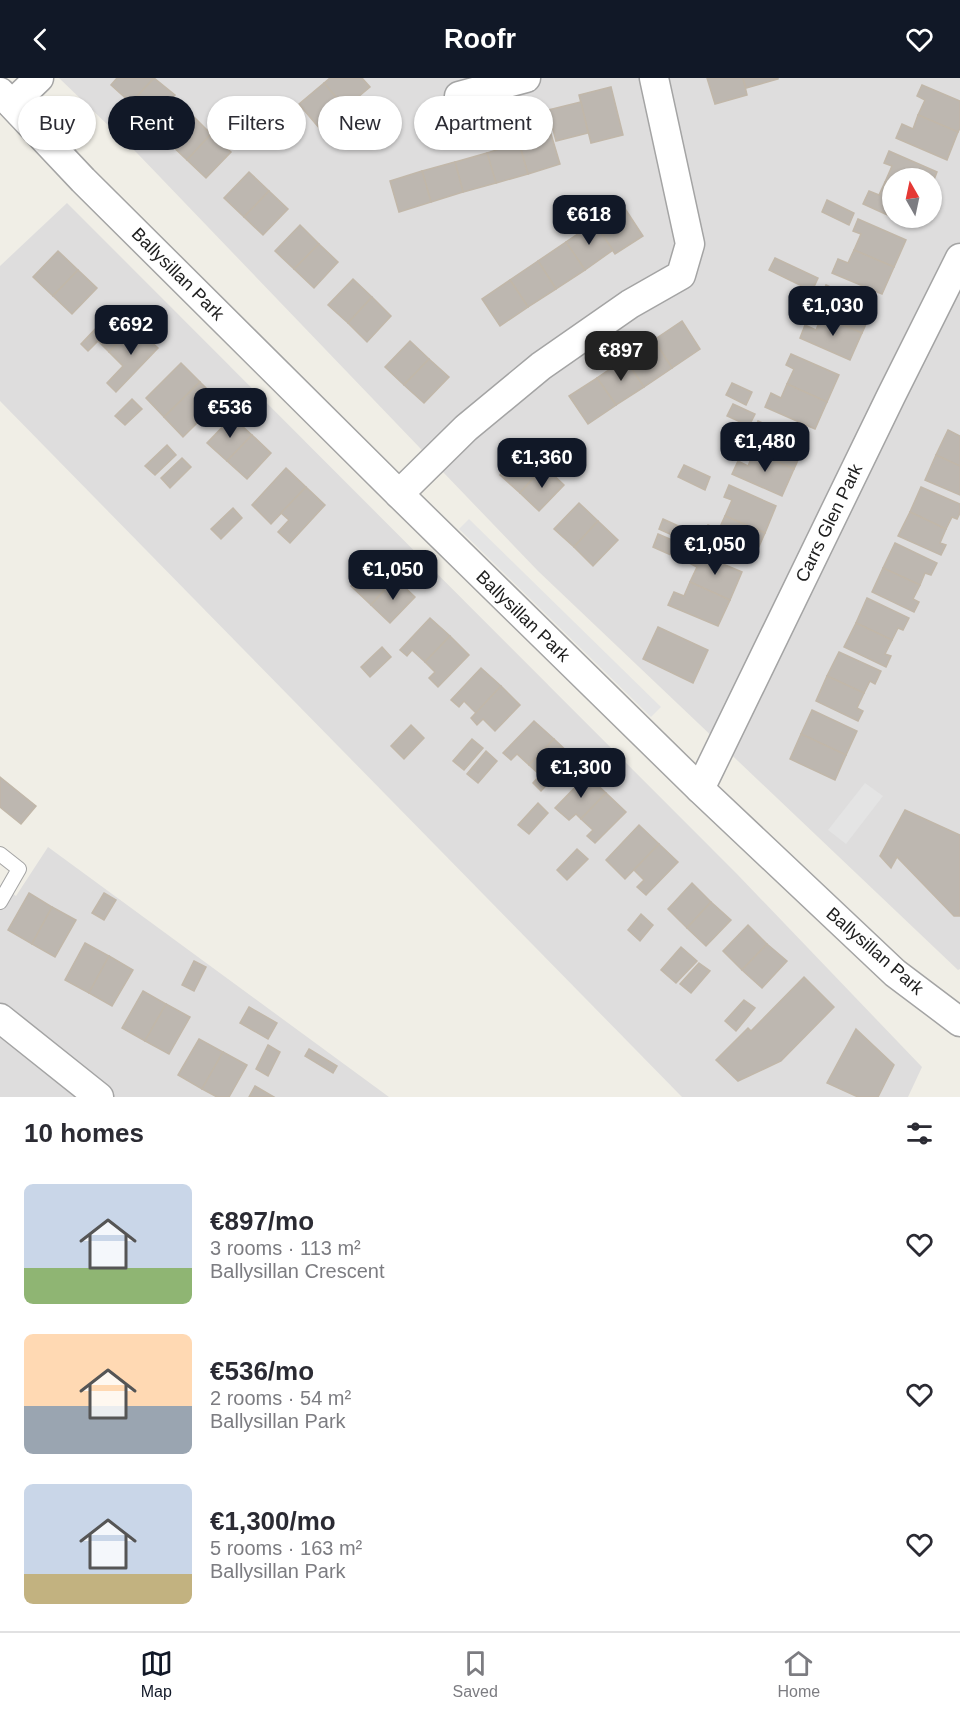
<!DOCTYPE html>
<html lang="en">
<head>
<meta charset="utf-8">
<style>
  :root { --surface:#fff; --page:#f7f7f7; --text:#2b2b33; --muted:#7c7c81; --line:#e1e1e2; --accent:#111827 }
  body { margin:0; font-family:Arial,sans-serif; background:var(--page); color:var(--text); height:100vh; display:flex; flex-direction:column; font-size:22px; white-space:nowrap }
  * { box-sizing:border-box; margin:0 }
  p { font-size:20px; color:var(--muted) }
  .icon { flex:none; width:33px; height:33px; fill:none; stroke:currentColor; stroke-width:2; stroke-linecap:round; stroke-linejoin:round }
  .map { position:relative; height:1019px; overflow:hidden }
  .side { display:flex; flex-direction:column; background:var(--surface); flex:1 }
  .side>* { flex:none }
  .banner { position:absolute; left:18px; top:18px; width:600px; height:54px; display:flex; gap:12px }
  .needle { width:39px; rotate:351deg }
  .buttons { position:absolute; left:882px; top:90px; display:grid; gap:12px }
  .buttons a { display:grid; place-items:center; width:60px; height:60px; border-radius:50%; background:var(--surface); box-shadow:0 2px 4px #0004; font-size:30px }
  .price { position:absolute; translate:-50% -51px; padding:0 14px; border-radius:12px; background:var(--accent); color:#fff; font-size:20px; line-height:39px; filter:drop-shadow(0 2px 3px #0008) }
  .price::after { content:''; position:absolute; left:50%; top:36px; width:18px; height:14px; margin-left:-9px; background:inherit; clip-path:polygon(0 0,100% 0,50% 100%) }
  .price.current { background:#222; color:#fff }
  ul { padding:0; list-style:none }
  li { display:flex; align-items:center; gap:18px; height:150px; padding:0 24px }
  li span { display:grid; place-items:center; flex:none; width:168px; height:120px; border-radius:9px; color:#555 }
  li>.icon { margin-inline-start:auto }
  span .icon { width:72px; height:72px; fill:#fffc; stroke-width:1 }
  li b { font-size:26px }
  h2 { display:flex; justify-content:space-between; align-items:center; height:72px; padding:0 24px; font-size:26px }
  .pill { padding:0 21px; border-radius:27px; background:var(--surface); box-shadow:0 2px 4px #0004; font-size:21px; line-height:54px }
  .pill.current { background:var(--accent); color:#fff }
  header { display:flex; justify-content:space-between; align-items:center; height:78px; padding:0 24px; background:var(--accent); color:#fff; font-size:27px; font-weight:700 }
  .menu { display:flex; justify-content:space-around; align-items:center; height:84px; border-top:2px solid var(--line); background:var(--surface); font-size:16px; color:var(--muted) }
  .menu a { display:grid; justify-items:center; gap:3px }
  .menu .current { color:var(--accent) }
  .map>svg:first-child { display:block }
  .residential { fill:#dedddd; fill-rule:evenodd }
  .parking { fill:#e4e4e4 }
  .building { fill:#bdb7b0; stroke:#c1b7a9; stroke-width:1.5 }
  .lines { fill:none; stroke-linecap:round; stroke-linejoin:round }
  .lane-casing { stroke:#a4a4a4; stroke-width:16 }
  .street-casing { stroke:#a4a4a4; stroke-width:31 }
  .lane { stroke:#fff; stroke-width:14 }
  .street { stroke:#fff; stroke-width:28 }
  .labels { text-anchor:middle; dominant-baseline:central; stroke-width:4.5; stroke-linejoin:round; paint-order:stroke }
  .street-label { font-size:18px; fill:#202020; stroke:#fff }
</style>
</head>
<body>
<header><svg class="icon" aria-label="back" viewBox="0 0 24 24"><path d="M15 5l-7 7 7 7"/></svg>Roofr<svg class="icon" aria-label="heart" viewBox="0 0 24 24"><path d="M12 20l-8-8c-3-5 5-10 8-4 3-6 11-1 8 4z"/></svg></header>
<div class="map">
<svg width="960" height="1019" viewBox="0 0 960 1019">
  <rect width="100%" height="100%" fill="#f0eee6"/>
  <g class="residential">
    <path d="M59,0H960V891L958,892L538,493L137,75ZM892,100H932V140H892Z"/>
    <path d="M67,125L737,796L922,989L908,1019H682L0,323V188Z"/>
    <path d="M48,769L389,1019H0V807L16,818Z"/>
  </g>
  <g class="parking">
    <path d="M469,441L661,629L651,639L459,451Z"/>
    <path d="M865,705L883,718L846,766L828,752Z"/>
  </g>
  <g class="building">
    <path d="M117,0H154L131,25L111,7Z"/>
    <path d="M154,0L175,17L150,43L131,25Z"/>
    <path d="M330,0H362L370,9L345,30L324,5Z"/>
    <path d="M707,0H743L747,17L715,26Z"/>
    <path d="M743,0H778V1L746,10Z"/>
    <path d="M324,5L345,30L320,51L299,26Z"/>
    <path d="M922,7L960,23V50L958,54L918,37L925,22L917,18Z"/>
    <path d="M611,9L623,57L591,65L579,17Z"/>
    <path d="M581,24L588,55L556,63L548,32Z"/>
    <path d="M192,37L211,56L187,82L167,63Z"/>
    <path d="M918,37L958,54L947,82L896,60L902,46L913,51Z"/>
    <path d="M211,56L231,74L206,100L187,82Z"/>
    <path d="M551,56L560,86L528,96L519,65Z"/>
    <path d="M519,65L528,96L496,105L487,75Z"/>
    <path d="M889,73L937,94L932,107V100H892V107L885,104L892,88L884,85Z"/>
    <path d="M487,75L496,105L463,114L455,84Z"/>
    <path d="M455,84L463,114L431,124L422,93Z"/>
    <path d="M422,93L431,124L399,134L390,103Z"/>
    <path d="M249,94L269,113L244,139L224,120Z"/>
    <path d="M885,104L892,107V139L863,126L869,113L879,117Z"/>
    <path d="M269,113L288,131L263,157L244,139Z"/>
    <path d="M618,120L643,158L615,176L590,139Z"/>
    <path d="M827,122L854,135L849,147L822,134Z"/>
    <path d="M894,140H917L913,148Z"/>
    <path d="M858,141L906,162L894,189L854,172L861,156L853,153Z"/>
    <path d="M594,145L613,172L585,192L566,164Z"/>
    <path d="M300,147L319,166L294,191L275,173Z"/>
    <path d="M566,164L585,192L556,211L538,183Z"/>
    <path d="M319,166L338,184L314,210L294,191Z"/>
    <path d="M854,172L894,189L882,216L832,195L838,181L848,185Z"/>
    <path d="M58,173L78,192L53,218L33,199Z"/>
    <path d="M775,180L818,200L812,213L769,192Z"/>
    <path d="M538,183L556,211L528,229L510,202Z"/>
    <path d="M78,192L97,210L72,236L53,218Z"/>
    <path d="M353,201L372,219L348,245L328,227Z"/>
    <path d="M510,202L528,229L500,248L482,221Z"/>
    <path d="M826,207L874,228L862,255L822,238L829,222L821,219Z"/>
    <path d="M372,219L391,238L367,264L348,245Z"/>
    <path d="M115,230L134,248L109,274L98,263L88,273L81,266Z"/>
    <path d="M822,238L862,255L850,282L800,260L805,247L816,252Z"/>
    <path d="M682,243L700,271L672,290L654,262Z"/>
    <path d="M134,248L158,270L116,314L107,305L123,288L109,274Z"/>
    <path d="M654,262L672,290L644,309L625,281Z"/>
    <path d="M410,263L429,281L404,307L385,289Z"/>
    <path d="M791,276L839,297L827,324L787,306L794,291L786,287Z"/>
    <path d="M429,281L449,299L424,325L404,307Z"/>
    <path d="M625,281L644,309L616,327L597,300Z"/>
    <path d="M181,285L200,304L164,339L146,320Z"/>
    <path d="M597,300L616,327L588,346L569,318Z"/>
    <path d="M200,304L219,323L183,359L164,339Z"/>
    <path d="M732,305L752,314L746,327L726,317Z"/>
    <path d="M787,306L827,324L815,351L765,329L771,315L781,320Z"/>
    <path d="M132,321L142,331L125,347L115,338Z"/>
    <path d="M733,326L755,336L749,348L727,338Z"/>
    <path d="M232,339L252,357L227,383L207,365Z"/>
    <path d="M758,343L806,364L794,391L754,374L761,359L753,355Z"/>
    <path d="M948,352L960,358V388L936,377Z"/>
    <path d="M252,357L271,375L247,401L227,383Z"/>
    <path d="M167,367L176,377L155,397L145,388Z"/>
    <path d="M525,371L544,388L520,415L500,397Z"/>
    <path d="M754,374L794,391L782,418L732,396L738,383L748,388Z"/>
    <path d="M936,377L960,388V417L925,402Z"/>
    <path d="M182,380L191,389L170,410L161,400Z"/>
    <path d="M684,387L710,399L705,412L678,399Z"/>
    <path d="M544,388L564,407L539,433L520,415Z"/>
    <path d="M286,390L306,409L271,446L252,427Z"/>
    <path d="M729,407L776,428L765,455L725,438L732,422L724,419Z"/>
    <path d="M306,409L325,427L290,465L278,454L289,442L281,435Z"/>
    <path d="M921,409L960,426V435L957,441L952,439L946,451L910,434Z"/>
    <path d="M579,425L598,443L574,469L554,451Z"/>
    <path d="M233,430L242,440L221,461L211,451Z"/>
    <path d="M910,434L946,451L940,465L946,467L941,477L898,458Z"/>
    <path d="M725,438L765,455L753,482L703,460L708,447L719,451Z"/>
    <path d="M663,441L685,451L681,461L659,451Z"/>
    <path d="M598,443L618,462L593,488L574,469Z"/>
    <path d="M658,456L686,468L680,481L653,469Z"/>
    <path d="M895,465L937,485L931,497L925,495L920,507L883,490Z"/>
    <path d="M694,474L742,494L730,522L690,504L697,489L689,485Z"/>
    <path d="M376,482L395,500L371,527L351,508Z"/>
    <path d="M883,490L920,507L913,521L919,524L914,534L872,514Z"/>
    <path d="M395,500L415,519L390,545L371,527Z"/>
    <path d="M690,504L730,522L718,548L668,527L674,514L684,518Z"/>
    <path d="M867,520L909,540L903,552L898,550L892,562L856,545Z"/>
    <path d="M430,540L450,558L425,584L412,572L407,578L400,572Z"/>
    <path d="M856,545L892,562L885,576L891,578L886,589L844,569Z"/>
    <path d="M658,549L708,572L693,605L643,581Z"/>
    <path d="M450,558L469,577L438,609L429,600L435,594L425,584Z"/>
    <path d="M382,569L391,579L370,599L361,589Z"/>
    <path d="M839,574L881,593L875,606L870,603L864,615L827,598Z"/>
    <path d="M481,590L501,608L476,635L464,623L459,629L451,622Z"/>
    <path d="M827,598L864,615L857,630L863,633L858,643L816,623Z"/>
    <path d="M501,608L520,627L495,653L483,641L477,647L471,640Z"/>
    <path d="M812,632L857,653L846,677L801,656Z"/>
    <path d="M534,643L554,661L529,687L517,676L511,682L503,675Z"/>
    <path d="M411,647L424,660L404,681L391,668Z"/>
    <path d="M801,656L846,677L835,702L790,681Z"/>
    <path d="M472,661L483,670L464,692L453,683Z"/>
    <path d="M554,661L573,679L541,713L533,705L540,697L529,687Z"/>
    <path d="M486,673L497,683L478,705L467,696Z"/>
    <path d="M587,697L606,715L581,741L576,736L569,742L555,730Z"/>
    <path d="M0,699L36,728L21,746L0,729Z"/>
    <path d="M606,715L626,734L595,765L587,758L593,752L581,741Z"/>
    <path d="M538,725L548,735L529,756L518,747Z"/>
    <path d="M905,732L960,757V838H954L897,779L891,790L880,778Z"/>
    <path d="M639,747L659,766L625,801L606,782Z"/>
    <path d="M659,766L678,784L646,817L637,809L644,802L634,792Z"/>
    <path d="M577,771L588,781L567,802L557,792Z"/>
    <path d="M692,805L711,824L687,850L668,831Z"/>
    <path d="M29,815L52,829L32,866L8,852Z"/>
    <path d="M104,815L116,822L104,842L92,835Z"/>
    <path d="M711,824L731,842L706,868L687,850Z"/>
    <path d="M52,829L76,842L55,879L32,866Z"/>
    <path d="M641,836L653,847L640,863L628,852Z"/>
    <path d="M748,847L767,866L742,892L723,873Z"/>
    <path d="M85,865L109,878L89,915L65,902Z"/>
    <path d="M767,866L787,883L762,910L742,892Z"/>
    <path d="M681,869L697,883L676,905L661,892Z"/>
    <path d="M109,878L133,892L112,928L89,915Z"/>
    <path d="M194,883L206,889L194,913L182,907Z"/>
    <path d="M699,885L710,893L691,915L680,906Z"/>
    <path d="M804,899L834,929L781,983L738,1003L716,982L748,950L751,953Z"/>
    <path d="M143,913L166,926L145,963L122,950Z"/>
    <path d="M744,922L755,930L736,953L725,943Z"/>
    <path d="M166,926L190,939L169,976L145,963Z"/>
    <path d="M249,929L277,945L268,961L240,945Z"/>
    <path d="M856,951L894,987L878,1019H858L827,1005Z"/>
    <path d="M199,961L223,974L202,1011L178,997Z"/>
    <path d="M268,967L280,974L268,998L256,991Z"/>
    <path d="M309,971L337,988L333,995L305,978Z"/>
    <path d="M223,974L247,987L229,1019H217L202,1011Z"/>
    <path d="M255,1008L274,1019H249Z"/>
  </g>
  <g class="lines">
    <defs>
      <path id="lane" d="M0,776L19,791L0,824"/>
      <g id="street">
        <path d="M0,14L83,102L399,416L700,711L895,895L960,944"/>
        <path d="M459,18L526,0"/>
        <path d="M12,26L39,0"/>
        <path d="M399,416L466,350L541,288L630,226L681,197L690,166L654,0"/>
        <path d="M700,711L891,318L960,180"/>
        <path d="M0,940L99,1019"/>
      </g>
    </defs>
    <use href="#lane" class="lane-casing"/>
    <use href="#street" class="street-casing"/>
    <use href="#lane" class="lane"/>
    <use href="#street" class="street"/>
  </g>
  <g class="labels">
    <g class="street-label">
      <text transform="translate(178 196) rotate(45)">Ballysillan Park</text>
      <text transform="translate(829 445) rotate(-64)">Carrs Glen Park</text>
      <text transform="translate(523 538) rotate(44)">Ballysillan Park</text>
      <text transform="translate(875 873) rotate(41)">Ballysillan Park</text>
    </g>
  </g>
</svg>
<div class="buttons">
<a><svg class="needle" viewBox="-14 -14 28 28"><path d="M0-13l5 13h-10z" fill="#e53935"/><path d="M0 13l5-13h-10z" fill="#7c7c81"/></svg></a>
</div>
<b class="price" style="left:589px;top:168px">€618</b>
<b class="price" style="left:833px;top:259px">€1,030</b>
<b class="price" style="left:131px;top:278px">€692</b>
<b class="price current" style="left:621px;top:304px">€897</b>
<b class="price" style="left:230px;top:361px">€536</b>
<b class="price" style="left:765px;top:395px">€1,480</b>
<b class="price" style="left:542px;top:411px">€1,360</b>
<b class="price" style="left:715px;top:498px">€1,050</b>
<b class="price" style="left:393px;top:523px">€1,050</b>
<b class="price" style="left:581px;top:721px">€1,300</b>
<div class="banner">
<a class="pill">Buy</a>
<a class="pill current">Rent</a>
<a class="pill">Filters</a>
<a class="pill">New</a>
<a class="pill">Apartment</a>
</div>
</div>
<section class="side">
<h2>10 homes<svg class="icon" aria-label="filters" viewBox="0 0 24 24"><path d="M4 7h16M4 17h16"/><circle cx="9" cy="7" r="2"/><circle cx="15" cy="17" r="2"/></svg></h2>
<ul>
<li><span style="background:linear-gradient(#c9d6e8 70%,#8fb573 0)"><svg class="icon" aria-label="home" viewBox="0 0 24 24"><path d="M3 11l9-7 9 7M6 9v11h12V9"/></svg></span><div><b>€897/mo</b><p>3 rooms · 113 m²</p><p>Ballysillan Crescent</p></div><svg class="icon" aria-label="heart" viewBox="0 0 24 24"><path d="M12 20l-8-8c-3-5 5-10 8-4 3-6 11-1 8 4z"/></svg></li>
<li><span style="background:linear-gradient(#ffd9b3 60%,#9aa5b1 0)"><svg class="icon" aria-label="home" viewBox="0 0 24 24"><path d="M3 11l9-7 9 7M6 9v11h12V9"/></svg></span><div><b>€536/mo</b><p>2 rooms · 54 m²</p><p>Ballysillan Park</p></div><svg class="icon" aria-label="heart" viewBox="0 0 24 24"><path d="M12 20l-8-8c-3-5 5-10 8-4 3-6 11-1 8 4z"/></svg></li>
<li><span style="background:linear-gradient(#c9d6e8 75%,#c2b280 0)"><svg class="icon" aria-label="home" viewBox="0 0 24 24"><path d="M3 11l9-7 9 7M6 9v11h12V9"/></svg></span><div><b>€1,300/mo</b><p>5 rooms · 163 m²</p><p>Ballysillan Park</p></div><svg class="icon" aria-label="heart" viewBox="0 0 24 24"><path d="M12 20l-8-8c-3-5 5-10 8-4 3-6 11-1 8 4z"/></svg></li>
</ul>
</section>
<nav class="menu">
<a class="current"><svg class="icon" aria-label="map" viewBox="0 0 24 24"><path d="M3 6l6-2 6 2 6-2v14l-6 2-6-2-6 2zM9 4v14M15 6v14"/></svg>Map</a>
<a><svg class="icon" aria-label="saved" viewBox="0 0 24 24"><path d="M7 4h10v16l-5-4-5 4z"/></svg>Saved</a>
<a><svg class="icon" aria-label="home" viewBox="0 0 24 24"><path d="M3 11l9-7 9 7M6 9v11h12V9"/></svg>Home</a>
</nav>
</body>
</html>
